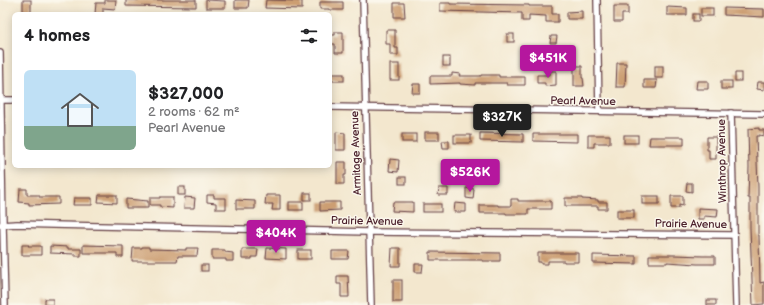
<!DOCTYPE html>
<html lang="en">
<head>
<meta charset="utf-8">
<style>
  :root { --surface:#fff; --page:#f6f6f6; --text:#202124; --muted:#757577; --line:#e0e0e0; --accent:#b5179e }
  body { margin:0; font-family:"Balsamiq Sans",sans-serif; background:var(--page); color:var(--text); height:100vh; display:flex; flex-direction:column; font-size:15px; white-space:nowrap }
  * { box-sizing:border-box; margin:0 }
  p { font-size:13px; color:var(--muted) }
  .icon { flex:none; width:22px; height:22px; fill:none; stroke:currentColor; stroke-width:2; stroke-linecap:round; stroke-linejoin:round }
  .map { position:relative; flex:1; overflow:hidden }
  .side { position:absolute; left:12px; top:12px; width:320px; height:156px; display:flex; flex-direction:column; background:var(--surface); border-radius:6px; box-shadow:0 2px 10px #0003 }
  .side>* { flex:none }
  .price { position:absolute; translate:-50% -34px; padding:0 9px; border-radius:4px; background:var(--accent); color:#fff; font-size:13px; line-height:26px; filter:drop-shadow(0 1px 2px #0008) }
  .price::after { content:''; position:absolute; left:50%; top:24px; width:12px; height:9px; margin-left:-6px; background:inherit; clip-path:polygon(0 0,100% 0,50% 100%) }
  .price.active { background:#222; color:#fff }
  ul { padding:0; list-style:none }
  li { display:flex; align-items:center; gap:12px; height:100px; padding:0 12px }
  li+li { border-top:1px solid var(--line) }
  li span { display:grid; place-items:center; flex:none; width:112px; height:80px; border-radius:6px; color:#555 }
  li>.icon { margin-inline-start:auto }
  span .icon { width:48px; height:48px; fill:#fffc; stroke-width:1 }
  li b { font-size:17px }
  h2 { display:flex; justify-content:space-between; align-items:center; height:48px; padding:0 12px; font-size:17px }
  .map>svg:first-child { display:block }
  .building { fill:#cc9e72 }
  .lines { fill:none; stroke-linecap:round; stroke-linejoin:round }
  .minor-casing { stroke:#633d43; stroke-width:8 }
  .minor { stroke:#fff; stroke-width:5.5 }
  .labels { text-anchor:middle; dominant-baseline:central; stroke-width:3; stroke-linejoin:round; paint-order:stroke }
  .street-label { font-size:11px; fill:#4a1f2b; stroke:#fbf7ec }
</style>
</head>
<body>
<div class="map">
<svg width="764" height="305" viewBox="0 0 764 305">
  <rect width="100%" height="100%" fill="#fbf7ec"/>
  <filter id="ink" filterUnits="userSpaceOnUse"><feTurbulence type="fractalNoise" baseFrequency=".025" numOctaves="2"/><feDisplacementMap in="SourceGraphic" scale="8" xChannelSelector="R" yChannelSelector="G"/><feConvolveMatrix kernelMatrix="1 2 1 2 8 2 1 2 1" color-interpolation-filters="sRGB"/></filter>
  <filter id="wash" filterUnits="userSpaceOnUse"><feTurbulence type="fractalNoise" baseFrequency=".012" numOctaves="4" result="noise"/><feDisplacementMap in="SourceGraphic" scale="16" xChannelSelector="R" yChannelSelector="G"/><feGaussianBlur stdDeviation="0.9" result="paint"/><feColorMatrix in="noise" values="0 0 0 0 0 0 0 0 0 0 0 0 0 0 0 0 0 1.4 0 .05"/><feComposite in="paint" operator="in"/></filter>
  <g filter="url(#wash)">
    <rect width="100%" height="100%" fill="#f3e7ce"/>
    <g id="blocks">
      <g class="building">
        <rect x="23" y="0" width="8" height="14"/>
        <path d="M105,0H116L115,9L103,8V14H95L96,3H105Z"/>
        <path d="M126,0H196V7L126,6Z"/>
        <path d="M206,0L225,1V8H206Z"/>
        <path d="M235,0H249L248,8H235Z"/>
        <path d="M266,0L302,1V9L265,8Z"/>
        <path d="M320,2H343V10H329V9H320Z"/>
        <path d="M394,3H404L405,17H394Z"/>
        <path d="M440,3H450V4L529,5V6H552V14H558V22H546V16L529,15V21H522V13L440,11Z"/>
        <path d="M614,6H628V14H622V22H614Z"/>
        <path d="M667,7L687,8V15H667Z"/>
        <rect x="701" y="8" width="12" height="8"/>
        <path d="M724,8L764,9V17L724,15Z"/>
        <path d="M582,11V19H567V12Z"/>
        <rect x="693" y="14" width="6" height="7"/>
        <path d="M386,30H395V48H398V55H390V44H386Z"/>
        <path d="M335,32H343V53H335V44H330V35H335Z"/>
        <rect x="507" y="34" width="7" height="8"/>
        <path d="M551,36H557L556,43H550Z"/>
        <rect x="443" y="57" width="7" height="9"/>
        <path d="M617,63H626L625,87H616Z"/>
        <rect x="390" y="64" width="9" height="16"/>
        <path d="M574,66H582V78H583L584,86H574Z"/>
        <rect x="655" y="66" width="8" height="12"/>
        <path d="M550,71H556V85L545,86V83H537V75H550Z"/>
        <path d="M452,73L460,74L459,76H481V75H499V77H525V85H507V83H475V85L460,84V83L430,84V76H452Z"/>
        <rect x="735" y="73" width="6" height="8"/>
        <rect x="330" y="74" width="14" height="7"/>
        <path d="M644,80H657L656,88H644Z"/>
        <path d="M697,81H708V89H696Z"/>
        <rect x="721" y="81" width="11" height="8"/>
        <path d="M758,82H764V90L757,89Z"/>
        <path d="M413,84H420V93H412Z"/>
        <path d="M759,128V130H764V136L759,135V136H756L758,187V235H759L760,283L764,282V304L753,305L750,228V198H748L749,167L748,129Z"/>
        <path d="M336,132L345,133V150H336Z"/>
        <rect x="425" y="132" width="14" height="8"/>
        <path d="M480,133L523,134V142L480,141Z"/>
        <rect x="402" y="134" width="14" height="8"/>
        <path d="M533,134H577V142L533,141Z"/>
        <rect x="454" y="135" width="17" height="8"/>
        <path d="M588,135H610V143H594V147H588Z"/>
        <rect x="624" y="135" width="14" height="8"/>
        <path d="M650,137H684V145H649Z"/>
        <path d="M707,137H716V159H709V150H707Z"/>
        <path d="M442,141H449V148H443Z"/>
        <path d="M390,159L399,160L398,172L389,171Z"/>
        <path d="M337,162H346V175H344V184H337Z"/>
        <rect x="399" y="177" width="7" height="7"/>
        <path d="M687,183H692V192L686,191Z"/>
        <rect x="178" y="187" width="7" height="8"/>
        <path d="M439,188H448V195H438Z"/>
        <path d="M466,188L474,189L473,199L466,198Z"/>
        <path d="M20,189H27V195H39V197H59V204L29,205V203L19,202Z"/>
        <rect x="304" y="193" width="7" height="7"/>
        <path d="M99,195H117V203L98,202Z"/>
        <path d="M207,195H214V198H226V209H216V203L207,202Z"/>
        <path d="M266,195H280V210H272L273,204H265Z"/>
        <rect x="642" y="196" width="17" height="8"/>
        <path d="M671,196H683V206L679,205V208H671Z"/>
        <path d="M160,197H173V208L160,207V205H150V198H160Z"/>
        <path d="M185,197L195,198L194,208H184Z"/>
        <path d="M74,198H92V205H73Z"/>
        <path d="M565,198H582V199L598,200V202H607V209H598V206H565Z"/>
        <path d="M126,199L148,201V208H126Z"/>
        <path d="M511,199H518V201H551V209H528V214H506V213H480V205H498V206H511Z"/>
        <path d="M236,200L255,201V209H236Z"/>
        <rect x="289" y="202" width="14" height="8"/>
        <path d="M320,202H340V210L320,211Z"/>
        <path d="M393,202H413V212L392,211Z"/>
        <path d="M455,203L466,204V212H454Z"/>
        <rect x="423" y="204" width="18" height="8"/>
        <path d="M698,208L718,209L717,217L704,216V219H698Z"/>
        <rect x="617" y="210" width="17" height="8"/>
        <path d="M22,245H29L28,246H41V255H22Z"/>
        <path d="M83,245L123,246V257H117V253H83Z"/>
        <path d="M50,246L68,247V249H81V256H75V254L50,253Z"/>
        <path d="M142,247H149V249L186,250V248H198L197,256H178L177,261H132L133,248H142Z"/>
        <path d="M267,248L286,249V259L266,258Z"/>
        <path d="M392,248H400V266H391Z"/>
        <path d="M242,249H258L257,257H252V259H242Z"/>
        <path d="M212,250H225V252L233,253V261H226V259H212Z"/>
        <rect x="298" y="250" width="13" height="9"/>
        <path d="M332,251H349L348,259H332Z"/>
        <path d="M430,252L500,253V261H483V260H430Z"/>
        <path d="M538,253H578V262H564V261H548V264H541V262H538Z"/>
        <path d="M593,255L636,256V264L593,263Z"/>
        <path d="M649,255H674L703,256H715V264H697L667,262V263H649Z"/>
        <path d="M415,264H423L422,272H415Z"/>
        <rect x="201" y="265" width="7" height="6"/>
        <path d="M337,276H348L349,297H341V284H337Z"/>
        <rect x="393" y="280" width="9" height="22"/>
        <rect x="45" y="299" width="8" height="6"/>
        <rect x="707" y="300" width="9" height="5"/>
      </g>
    </g>
  </g>
  <g filter="url(#ink)">
    <use href="#blocks" fill-opacity="0" stroke="#633d43" stroke-width="1"/>
    <g class="lines">
      <defs>
        <g id="minor">
          <path d="M363,0L371,305"/>
          <path d="M597,0L599,111"/>
          <path d="M0,53L3,225L5,305"/>
          <path d="M0,100H14"/>
          <path d="M330,107L764,114"/>
          <path d="M731,113L736,305"/>
          <path d="M0,225L17,224L53,225L368,232L734,235"/>
        </g>
      </defs>
      <use href="#minor" class="minor-casing"/>
      <use href="#minor" class="minor"/>
    </g>
  </g>
  <g class="labels">
    <g class="street-label">
      <text transform="translate(583 101) rotate(1)">Pearl Avenue</text>
      <text transform="translate(356 153) rotate(-92)">Armitage Avenue</text>
      <text transform="translate(722 161) rotate(-91)">Winthrop Avenue</text>
      <text transform="translate(367 221) rotate(1)">Prairie Avenue</text>
      <text transform="translate(691 224) rotate(1)">Prairie Avenue</text>
    </g>
  </g>
</svg>
<b class="price" style="left:548px;top:79px">$451K</b>
<b class="price active" style="left:502px;top:138px">$327K</b>
<b class="price" style="left:470px;top:193px">$526K</b>
<b class="price" style="left:276px;top:254px">$404K</b>
<section class="side">
<h2>4 homes<svg class="icon" aria-label="filters" viewBox="0 0 24 24"><path d="M4 7h16M4 17h16"/><circle cx="9" cy="7" r="2"/><circle cx="15" cy="17" r="2"/></svg></h2>
<ul>
<li><span style="background:linear-gradient(#bfe0f5 70%,#7fa58c 0)"><svg class="icon" aria-label="home" viewBox="0 0 24 24"><path d="M3 11l9-7 9 7M6 9v11h12V9"/></svg></span><div><b>$327,000</b><p>2 rooms · 62 m²</p><p>Pearl Avenue</p></div></li>
</ul>
</section>
</div>
</body>
</html>
